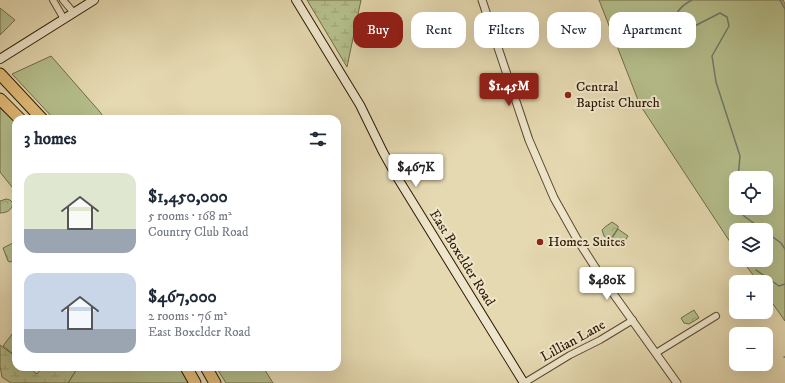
<!DOCTYPE html>
<html lang="en">
<head>
<meta charset="utf-8">
<style>
  :root { --surface:#fff; --page:#f2f2f3; --text:#1f2937; --muted:#747a83; --accent:#8f2418 }
  body { margin:0; font-family:"IM FELL DW Pica",serif; background:var(--page); color:var(--text); height:100vh; display:flex; flex-direction:column; font-size:15px; white-space:nowrap }
  * { box-sizing:border-box; margin:0 }
  p { font-size:13px; color:var(--muted) }
  .icon { flex:none; width:22px; height:22px; fill:none; stroke:currentColor; stroke-width:2; stroke-linecap:round; stroke-linejoin:round }
  .map { position:relative; flex:1; overflow:hidden }
  .drawer { position:absolute; left:12px; top:115px; width:329px; height:256px; display:flex; flex-direction:column; background:var(--surface); border-radius:12px; box-shadow:0 4px 16px #0002 }
  .drawer>* { flex:none }
  .hud { position:absolute; left:353px; top:12px; width:372px; height:36px; display:flex; gap:8px }
  .tools { position:absolute; left:729px; top:171px; display:grid; gap:8px }
  .tools a { display:grid; place-items:center; width:44px; height:44px; border-radius:8px; background:var(--surface); box-shadow:0 4px 16px #0002; font-size:20px }
  .price { position:absolute; translate:-50% -34px; padding:0 9px; border-radius:4px; background:#fff; color:#222; font-size:13px; line-height:26px; filter:drop-shadow(0 1px 2px #0008) }
  .price::after { content:''; position:absolute; left:50%; top:24px; width:12px; height:9px; margin-left:-6px; background:inherit; clip-path:polygon(0 0,100% 0,50% 100%) }
  .price.active { background:var(--accent); color:#fff }
  ul { padding:0; list-style:none }
  li { display:flex; align-items:center; gap:12px; height:100px; padding:0 12px }
  li span { display:grid; place-items:center; flex:none; width:112px; height:80px; border-radius:12px; color:#555 }
  li>.icon { margin-inline-start:auto }
  span .icon { width:48px; height:48px; fill:#fffc; stroke-width:1 }
  li b { font-size:17px }
  h2 { display:flex; justify-content:space-between; align-items:center; height:48px; padding:0 12px; font-size:17px }
  .tag { padding:0 14px; border-radius:12px; background:var(--surface); box-shadow:0 4px 16px #0002; font-size:14px; line-height:36px }
  .tag.active { background:var(--accent); color:#fff }
  .map>svg:first-child { display:block }
  .grass { fill:#b5bf8c; stroke:#716c46; fill-rule:evenodd }
  .wetland { fill:url(#wetland-marsh); stroke:#716c46 }
  .park { fill:url(#park-crowns); stroke:#716c46 }
  .lines { fill:none; stroke-linecap:round; stroke-linejoin:round }
  .stream { stroke:#6e786d; stroke-width:1.5 }
  .minor-casing { stroke:#5b492c; stroke-width:8 }
  .tertiary-casing { stroke:#5b492c; stroke-width:9 }
  .secondary-casing { stroke:#2d1900; stroke-width:10 }
  .motorway-casing { stroke:#2d1900; stroke-width:13 }
  .minor { stroke:#eee6cc; stroke-width:6 }
  .tertiary { stroke:#eee6cc; stroke-width:7 }
  .secondary { stroke:#eee6cc; stroke-width:8 }
  .motorway { stroke:#e2bc78; stroke-width:11 }
  .poi-dot { fill:#8f2418; stroke:#eee6cc; stroke-width:1.5 }
  .labels { text-anchor:middle; dominant-baseline:central; stroke-width:4; stroke-linejoin:round; paint-order:stroke }
  .poi-label { font-size:14px; fill:#2d1900; stroke:#eee6cc; text-anchor:start }
  .street-label { font-size:14px; fill:#2d1900; stroke:#eee6cc }
</style>
</head>
<body>
<div class="map">
<svg width="785" height="383" viewBox="0 0 785 383">
  <defs>
    <pattern id="wetland-marsh" width="20" height="14" patternUnits="userSpaceOnUse"><rect width="20" height="14" fill="#b5bf8c"/><path d="M1 5h8M5 5V1M11 12h8M15 12V8" fill="none" stroke="#9ca477"/></pattern>
    <pattern id="park-crowns" width="20" height="18" patternUnits="userSpaceOnUse"><rect width="20" height="18" fill="#b5bf8c"/><path d="M2 6a3 3 0 1 1 6 0M12 15a3 3 0 1 1 6 0" fill="none" stroke="#9ca477"/></pattern>
  </defs>
  <rect width="100%" height="100%" fill="#e5d9b1"/>
  <filter id="stains"><feTurbulence type="fractalNoise" baseFrequency=".005" numOctaves="4"/><feColorMatrix values="0 0 0 0 .2 0 0 0 0 .09 0 0 0 0 .02 0 0 0 .5 -.17"/></filter>
  <radialGradient id="worn" r=".72"><stop offset=".6" stop-color="#630" stop-opacity="0"/><stop offset="1" stop-color="#630" stop-opacity=".3"/></radialGradient>
  <g class="grass">
    <path d="M599,0H783L785,4V321L766,294V282H758L742,260H766V230H736V251L640,105ZM736,178H766V208H736Z"/>
    <path d="M0,8L15,20L0,35Z"/>
    <path d="M51,56L100,112L105,119H54L12,74Z"/>
    <path d="M0,106L16,122V192L0,172Z"/>
    <path d="M618,229L628,236L621,247L611,240Z"/>
    <path d="M16,329V356L3,346Z"/>
    <path d="M78,367H180L190,383H68Z"/>
    <path d="M216,367H263L273,383H226Z"/>
  </g>
  <g class="wetland">
    <path d="M307,0H361L347,67Z"/>
    <path d="M0,345L16,357V367H28L37,374L42,367H78L68,383H11L2,377L0,366Z"/>
  </g>
  <g class="park">
    <path d="M6,199L10,200L13,203C12,210 7,213 0,213V201Z"/>
    <path d="M612,222L618,226V228L610,240L604,236L602,230L605,227Z"/>
    <path d="M13,243L16,252V260L10,262L8,261L3,248Z"/>
    <path d="M694,310L699,318L689,324L684,323L681,318Z"/>
  </g>
  <g class="lines">
    <g class="stream">
      <path d="M692,0C680,6 674,14 673,28L677,34L681,33L720,13L727,17L729,26L712,56L716,82L740,156L738,178"/>
      <path d="M780,0L785,9"/>
      <path d="M739,208L744,216L763,230"/>
      <path d="M766,232L781,243L785,249"/>
      <path d="M756,270L779,286L785,284"/>
      <path d="M784,357H785"/>
    </g>
    <defs>
      <g id="minor">
        <path d="M53,0L64,19"/>
        <path d="M63,0L74,13"/>
        <path d="M656,353L716,316"/>
        <path d="M524,383L570,355L600,340L633,320"/>
      </g>
      <path id="tertiary" d="M482,0L529,140L554,198L577,239L602,278L677,383"/>
      <g id="secondary">
        <path d="M296,0L360,105L383,152L397,177L524,383"/>
        <path d="M0,59L94,0"/>
      </g>
      <g id="motorway">
        <path d="M0,74L42,119"/>
        <path d="M0,99L20,119"/>
        <path d="M186,367L195,383"/>
        <path d="M206,367L215,383"/>
      </g>
    </defs>
    <use href="#minor" class="minor-casing"/>
    <use href="#tertiary" class="tertiary-casing"/>
    <use href="#secondary" class="secondary-casing"/>
    <use href="#motorway" class="motorway-casing"/>
    <use href="#minor" class="minor"/>
    <use href="#tertiary" class="tertiary"/>
    <use href="#secondary" class="secondary"/>
    <use href="#motorway" class="motorway"/>
  </g>
  <g class="poi-dot">
    <circle cx="568" cy="95" r="4"/>
    <circle cx="540" cy="242" r="4"/>
  </g>
  <g class="labels">
    <g class="poi-label">
      <text x="576" y="87">Central<tspan x="576" dy="16">Baptist Church</tspan></text>
      <text x="548" y="242">Home2 Suites</text>
    </g>
    <g class="street-label">
      <text transform="translate(462 258) rotate(58)">East Boxelder Road</text>
      <text transform="translate(573 341) rotate(-29)">Lillian Lane</text>
    </g>
  </g>
  <rect width="100%" height="100%" filter="url(#stains)"/>
  <rect width="100%" height="100%" fill="url(#worn)"/>
</svg>
<div class="tools">
<a><svg class="icon" aria-label="locate" viewBox="0 0 24 24"><circle cx="12" cy="12" r="6"/><path d="M12 2v4M12 18v4M2 12h4M18 12h4"/></svg></a>
<a><svg class="icon" aria-label="layers" viewBox="0 0 24 24"><path d="M12 4l9 5-9 5-9-5zM3 14l9 5 9-5"/></svg></a>
<a>+</a>
<a>−</a>
</div>
<b class="price active" style="left:509px;top:107px">$1.45M</b>
<b class="price" style="left:416px;top:188px">$467K</b>
<b class="price" style="left:607px;top:301px">$480K</b>
<div class="hud">
<a class="tag active">Buy</a>
<a class="tag">Rent</a>
<a class="tag">Filters</a>
<a class="tag">New</a>
<a class="tag">Apartment</a>
</div>
<section class="drawer">
<h2>3 homes<svg class="icon" aria-label="filters" viewBox="0 0 24 24"><path d="M4 7h16M4 17h16"/><circle cx="9" cy="7" r="2"/><circle cx="15" cy="17" r="2"/></svg></h2>
<ul>
<li><span style="background:linear-gradient(#dfe7d0 70%,#9aa5b1 0)"><svg class="icon" aria-label="home" viewBox="0 0 24 24"><path d="M3 11l9-7 9 7M6 9v11h12V9"/></svg></span><div><b>$1,450,000</b><p>5 rooms · 168 m²</p><p>Country Club Road</p></div></li>
<li><span style="background:linear-gradient(#c9d6e8 70%,#9aa5b1 0)"><svg class="icon" aria-label="home" viewBox="0 0 24 24"><path d="M3 11l9-7 9 7M6 9v11h12V9"/></svg></span><div><b>$467,000</b><p>2 rooms · 76 m²</p><p>East Boxelder Road</p></div></li>
</ul>
</section>
</div>
</body>
</html>
